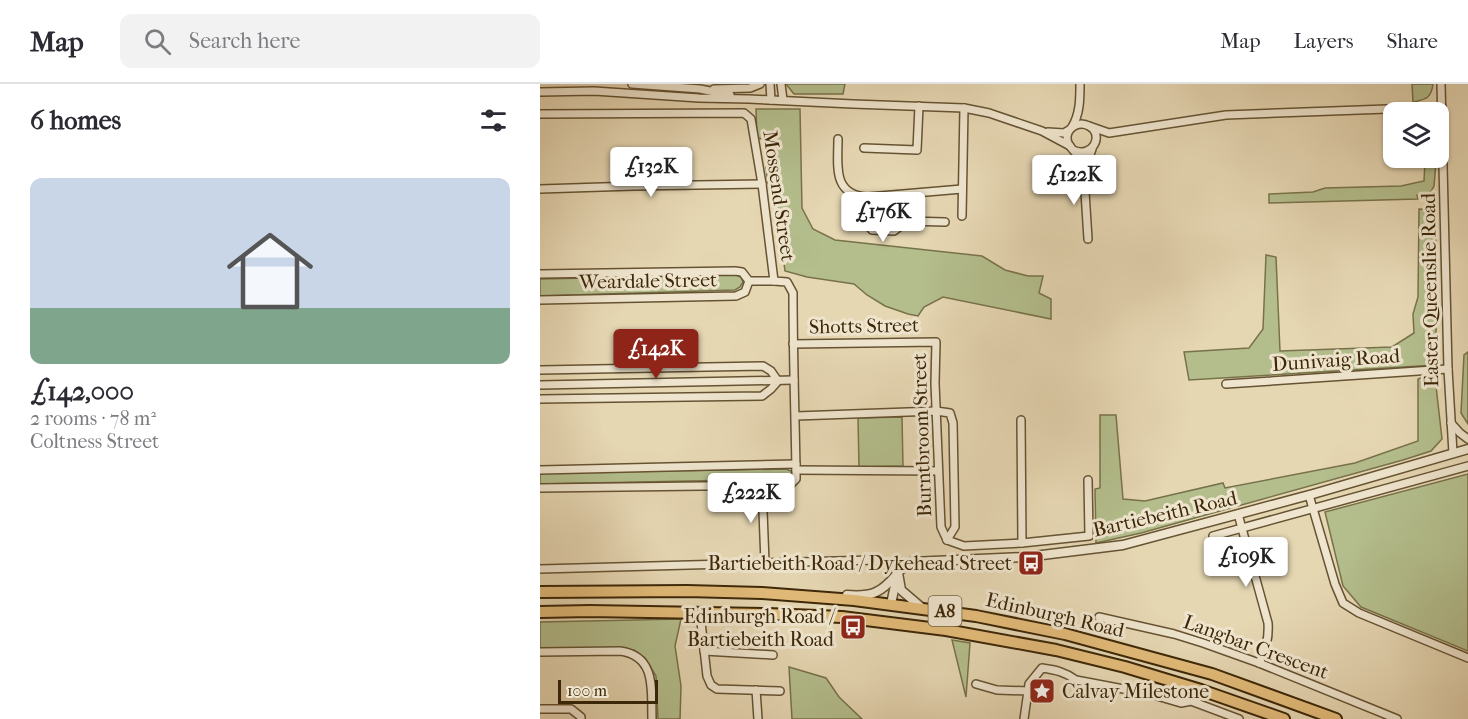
<!DOCTYPE html>
<html lang="en">
<head>
<meta charset="utf-8">
<style>
  :root { --surface:#fff; --page:#f2f2f3; --text:#2b2b33; --muted:#7c7c81; --line:#e1e1e2; --accent:#8f2418 }
  body { margin:0; font-family:"IM FELL French Canon",serif; background:var(--page); color:var(--text); height:100vh; display:flex; flex-direction:column; font-size:22px; white-space:nowrap }
  * { box-sizing:border-box; margin:0 }
  p { font-size:20px; color:var(--muted) }
  .icon { flex:none; width:33px; height:33px; fill:none; stroke:currentColor; stroke-width:2; stroke-linecap:round; stroke-linejoin:round }
  .map { position:relative; flex:1; overflow:hidden }
  .details { display:flex; flex-direction:column; background:var(--surface); width:540px }
  .details>* { flex:none }
  .tools { position:absolute; left:843px; top:18px; display:grid; gap:12px }
  .tools a { display:grid; place-items:center; width:66px; height:66px; border-radius:12px; background:var(--surface); box-shadow:0 2px 4px #0004; font-size:30px }
  .scale { position:absolute; left:18px; bottom:15px; width:100px; box-sizing:border-box; padding-left:6px; border:3px solid #3c2708; border-top:0; font-size:16px; line-height:21px; white-space:nowrap; color:#3c2708; -webkit-text-stroke:4px #efe5ce; paint-order:stroke }
  .price { position:absolute; translate:-50% -51px; padding:0 14px; border-radius:6px; background:#fff; color:#222; font-size:20px; line-height:39px; filter:drop-shadow(0 2px 3px #0008) }
  .price::after { content:''; position:absolute; left:50%; top:36px; width:18px; height:14px; margin-left:-9px; background:inherit; clip-path:polygon(0 0,100% 0,50% 100%) }
  .price.active { background:var(--accent); color:#fff }
  ul { padding:0; list-style:none }
  li { display:grid; align-content:center; gap:12px; height:318px; padding:0 30px }
  li span { display:grid; place-items:center; height:186px; border-radius:12px; color:#555 }
  li>.icon { margin-inline-start:auto }
  span .icon { width:108px; height:108px; fill:#fffc; stroke-width:1 }
  li b { font-size:26px }
  h2 { display:flex; justify-content:space-between; align-items:center; height:72px; padding:0 30px; font-size:26px }
  header { display:flex; align-items:center; gap:36px; box-sizing:border-box; height:84px; padding:0 30px; background:var(--surface); border-bottom:2px solid var(--line) }
  header strong { font-size:28px }
  nav { display:flex; gap:33px; margin-inline-start:auto; font-size:21px }
  .search { width:420px; height:54px; background:var(--page); display:flex; align-items:center; gap:15px; box-sizing:border-box; padding:0 21px; border-radius:12px; color:var(--muted); font-size:22px }
  main { display:flex; flex:1; min-height:0 }
  .map>svg:first-child { display:block }
  .green { fill:#b4be8d; stroke:#78724a; stroke-width:1.5 }
  .lines { fill:none; stroke-linecap:round; stroke-linejoin:round }
  .minor-casing { stroke:#665333; stroke-width:10 }
  .tertiary-casing { stroke:#665333; stroke-width:11 }
  .primary-casing { stroke:#3c2708; stroke-width:14 }
  .minor { stroke:#efe5ce; stroke-width:7 }
  .tertiary { stroke:#efe5ce; stroke-width:8 }
  .primary { stroke:#e3bc7a; stroke-width:10 }
  .labels { text-anchor:middle; dominant-baseline:central; stroke-width:6; stroke-linejoin:round; paint-order:stroke }
  .shield { fill:#efe5ce; stroke:#726043; stroke-width:1.5 }
  .shield-label { font-size:18px; font-weight:bold; fill:#3c2708 }
  .street-label { font-size:20px; fill:#3c2708; stroke:#efe5ce }
  .poi-label { font-size:20px; fill:#3c2708; stroke:#efe5ce; text-anchor:end }
</style>
</head>
<body>
<header>
<strong>Map</strong>
<div class="search"><svg class="icon" aria-label="search" viewBox="0 0 24 24"><circle cx="10" cy="10" r="6"/><path d="M15 15l6 6"/></svg>Search here</div>
<nav><a>Map</a><a>Layers</a><a>Share</a></nav>
</header>
<main>
<section class="details">
<h2>6 homes<svg class="icon" aria-label="filters" viewBox="0 0 24 24"><path d="M4 7h16M4 17h16"/><circle cx="9" cy="7" r="2"/><circle cx="15" cy="17" r="2"/></svg></h2>
<ul>
<li><span style="background:linear-gradient(#c9d6e8 70%,#7fa58c 0)"><svg class="icon" aria-label="home" viewBox="0 0 24 24"><path d="M3 11l9-7 9 7M6 9v11h12V9"/></svg></span><div><b>£142,000</b><p>2 rooms · 78 m²</p><p>Coltness Street</p></div></li>
</ul>
</section>
<div class="map">
<svg width="928" height="635" viewBox="0 0 928 635">
  <rect width="100%" height="100%" fill="#e6d7b3"/>
  <filter id="stains"><feTurbulence type="fractalNoise" baseFrequency=".00333" numOctaves="4"/><feColorMatrix values="0 0 0 0 .2 0 0 0 0 .09 0 0 0 0 .02 0 0 0 .5 -.17"/></filter>
  <radialGradient id="worn" r=".72"><stop offset=".6" stop-color="#630" stop-opacity="0"/><stop offset="1" stop-color="#630" stop-opacity=".3"/></radialGradient>
  <g class="green">
    <path d="M246,0H305L303,10H254Z"/>
    <path d="M872,0H893C891,15 886,15 873,18Z"/>
    <path d="M216,25H260L262,124L273,145L295,156L442,172L465,186L488,192H503L499,209L511,215V235L403,213L384,223L378,232L368,230L345,222L327,211L314,200L267,193L245,187L240,150L228,99L226,84L228,78L225,58L223,55L217,54Z"/>
    <path d="M885,77L896,78L894,102L890,109L877,111L878,115L729,119V110L773,108L785,104L861,102L884,97Z"/>
    <path d="M879,125C889,125 894,128 896,138V281L649,296L644,268L709,264L723,245L726,171L736,173L740,267L852,263L874,249L873,230L878,213Z"/>
    <path d="M196,191L201,193L203,198L200,203L195,206L0,212V195Z"/>
    <path d="M928,268V340L921,329L924,271Z"/>
    <path d="M888,291L895,293L902,355L891,367L863,376L601,449L556,459L555,405L560,404V331H576L583,415L605,417L683,399L685,404L815,379L878,357V295Z"/>
    <path d="M362,333L363,382L319,383L318,334Z"/>
    <path d="M246,385L251,387L252,392L247,395L0,400V389Z"/>
    <path d="M928,390V567L821,523L803,502L785,428Z"/>
    <path d="M141,535L135,562L141,602L140,635H118L116,592L105,574L94,566L80,564H0V538Z"/>
    <path d="M412,556L430,559L426,613Z"/>
    <path d="M249,583L286,594L299,613L322,635H252Z"/>
  </g>
  <g class="lines">
    <defs>
      <g id="minor">
        <path d="M92,0L160,5L190,11"/>
        <path d="M230,0L231,16"/>
        <path d="M241,0L243,16"/>
        <path d="M901,0L908,285L913,369"/>
        <path d="M174,5L210,4L220,0"/>
        <path d="M0,8L54,7L159,14L209,15L313,20L424,24L449,29L502,47L530,62"/>
        <path d="M0,30L204,29L211,35L222,100L234,197L247,198L253,209C253,268 255,327 256,386V395L250,401L0,404"/>
        <path d="M549,42L569,49L686,31L902,23"/>
        <path d="M532,43C540,30 540,15 540,0"/>
        <path d="M508,48L524,49L529,46"/>
        <path d="M298,55C298,82 292,111 328,113L422,105"/>
        <path d="M324,64L377,66L379,22"/>
        <path d="M533,66C552,75 565,51 549,42C540,37 529,42 527,52C526,61 533,65 538,72C541,75 542,80 543,85C545,92 545,100 545,108C546,123 547,139 548,155"/>
        <path d="M544,88L552,65"/>
        <path d="M0,105L93,102L222,100"/>
        <path d="M328,113L327,140L332,146L354,147L367,137L405,138"/>
        <path d="M422,132L424,24"/>
        <path d="M0,190L195,187L202,188L209,197H234"/>
        <path d="M0,216L196,212L205,208L209,197"/>
        <path d="M253,260L396,258L395,299L401,443L407,456"/>
        <path d="M0,286L223,282L231,287L238,297L231,305L222,312L0,315"/>
        <path d="M686,300L908,285"/>
        <path d="M0,301L254,296"/>
        <path d="M256,332L396,327L410,329L413,339L415,443L407,456"/>
        <path d="M481,336L482,459"/>
        <path d="M911,339L920,349L928,355"/>
        <path d="M0,386L256,380"/>
        <path d="M256,386L398,387"/>
        <path d="M222,402L225,478"/>
        <path d="M769,411L795,500L803,519L819,529L928,574"/>
        <path d="M698,430L728,539C729,554 726,565 719,579"/>
        <path d="M673,452L928,382"/>
        <path d="M407,456L424,462L482,459L549,452L548,396"/>
        <path d="M0,485L333,476L344,479L360,486"/>
        <path d="M160,529L167,592L171,601L177,605L240,607"/>
        <path d="M559,533L634,550L663,559L719,579L857,635"/>
        <path d="M164,567L233,571"/>
        <path d="M0,568L80,567C117,572 111,607 112,635"/>
        <path d="M436,600L457,606L488,607"/>
        <path d="M216,606L218,635"/>
        <path d="M0,625H31L41,633V635"/>
        <path d="M484,635L489,600L502,584C516,586 525,588 536,596L610,610L641,619L651,617L699,635"/>
      </g>
      <g id="tertiary">
        <path d="M358,489L361,506L382,524"/>
        <path d="M307,511C332,513 341,509 357,490C361,485 365,481 371,478L486,473L583,461L773,410L928,365"/>
        <path d="M351,520L357,492"/>
      </g>
      <g id="primary">
        <path d="M0,508L147,507L222,509L314,516L436,532L525,550L672,590L796,635"/>
        <path d="M0,528L50,527L228,530L302,533L406,546L516,566L585,583L661,606L744,635"/>
      </g>
    </defs>
    <use href="#minor" class="minor-casing"/>
    <use href="#tertiary" class="tertiary-casing"/>
    <use href="#primary" class="primary-casing"/>
    <use href="#minor" class="minor"/>
    <use href="#tertiary" class="tertiary"/>
    <use href="#primary" class="primary"/>
  </g>
  <defs>
    <symbol id="bus-square" viewBox="-11 -11 22 22"><rect x="-9" y="-9" width="18" height="18" rx="4" fill="#8f2418" stroke="#efe5ce"/><path d="M-5-6H5V4H4V6H2V4H-2V6H-4V4H-5ZM-3.5-4V0h7V-4ZM-3.5 1.2v1.5H-2V1.2ZM2 1.2v1.5H3.5V1.2Z" fill="#fff"/></symbol>
    <symbol id="sight-square" viewBox="-11 -11 22 22"><rect x="-9" y="-9" width="18" height="18" rx="4" fill="#8f2418" stroke="#efe5ce"/><path d="M0-6L1.8-2.2L6-1.7L2.9 1.2L3.7 5.4L0 3.3L-3.7 5.4L-2.9 1.2L-6-1.7L-1.8-2.2Z" fill="#fff"/></symbol>
  </defs>
  <g fill-rule="evenodd">
    <use href="#bus-square" x="476" y="464" width="30" height="30"/>
    <use href="#bus-square" x="298" y="528" width="30" height="30"/>
    <use href="#sight-square" x="487" y="592" width="30" height="30"/>
  </g>
  <g class="labels">
    <rect class="shield" x="388.5" y="512" width="33" height="30" rx="4.5"/>
    <g class="shield-label">
      <text x="405" y="527">A8</text>
    </g>
    <g class="street-label">
      <text transform="translate(239 112) rotate(82)">Mossend Street</text>
      <text transform="translate(108 197) rotate(-1)">Weardale Street</text>
      <text transform="translate(890 206) rotate(-91)">Easter Queenslie Road</text>
      <text transform="translate(324 242) rotate(-1)">Shotts Street</text>
      <text transform="translate(796 276) rotate(-4)">Dunivaig Road</text>
      <text transform="translate(382 351) rotate(-92)">Burntbroom Street</text>
      <text transform="translate(625 430) rotate(-13)">Bartiebeith Road</text>
      <text transform="translate(515 531) rotate(13)">Edinburgh Road</text>
      <text transform="translate(716 563) rotate(20)">Langbar Crescent</text>
    </g>
    <g class="poi-label">
      <text x="472" y="479">Bartiebeith Road / Dykehead Street</text>
      <text x="294" y="532">Edinburgh Road /<tspan x="294" dy="23">Bartiebeith Road</tspan></text>
      <text x="522" y="607" text-anchor="start">Calvay Milestone</text>
    </g>
  </g>
  <rect width="100%" height="100%" filter="url(#stains)"/>
  <rect width="100%" height="100%" fill="url(#worn)"/>
</svg>
<div class="tools">
<a><svg class="icon" aria-label="layers" viewBox="0 0 24 24"><path d="M12 4l9 5-9 5-9-5zM3 14l9 5 9-5"/></svg></a>
</div>
<div class="scale">100 m</div>
<b class="price" style="left:111px;top:114px">£132K</b>
<b class="price" style="left:534px;top:122px">£122K</b>
<b class="price" style="left:343px;top:159px">£176K</b>
<b class="price active" style="left:116px;top:296px">£142K</b>
<b class="price" style="left:211px;top:440px">£222K</b>
<b class="price" style="left:706px;top:504px">£109K</b>
</div>
</main>
</body>
</html>
